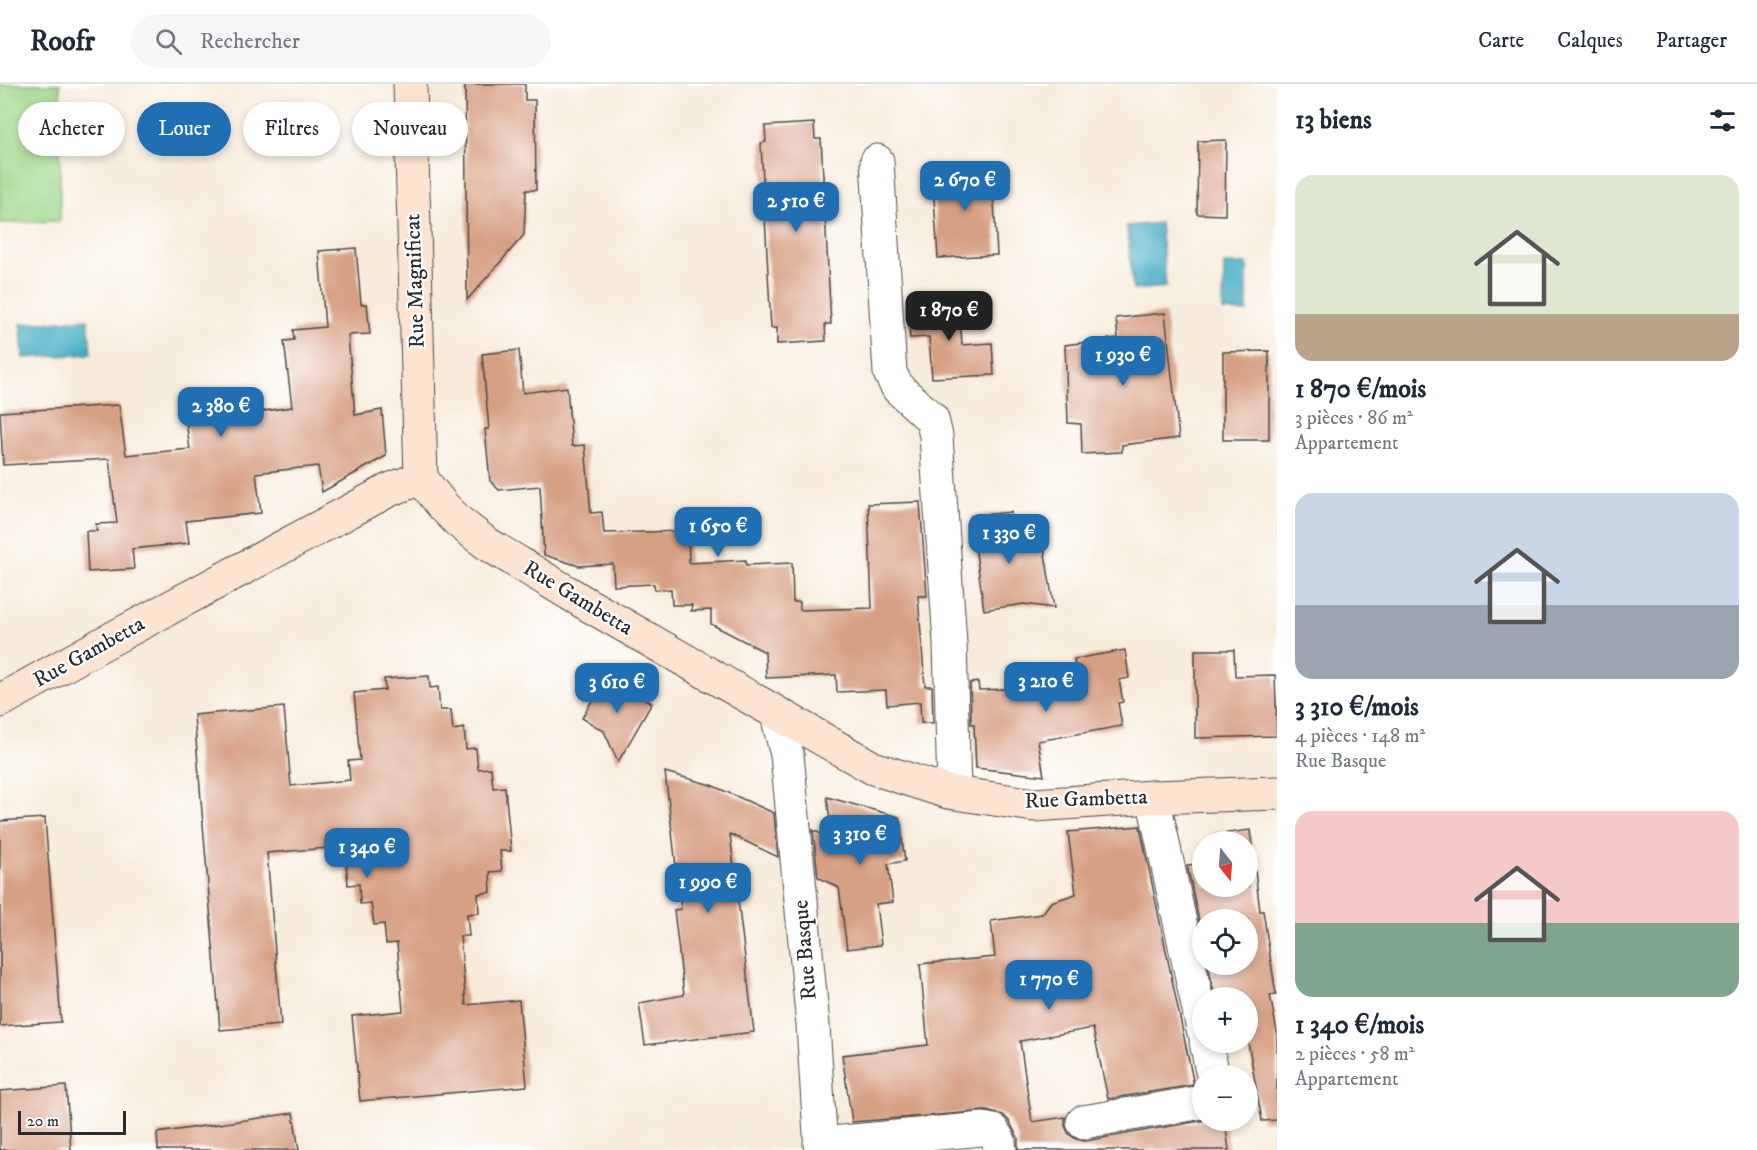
<!DOCTYPE html>
<html lang="fr">
<head>
<meta charset="utf-8">
<style>
  :root { --surface:#fff; --page:#f6f6f7; --text:#1f2937; --muted:#747a83; --line:#e0e1e3; --accent:#1f6fb2 }
  body { margin:0; font-family:"IM FELL DW Pica",serif; background:var(--page); color:var(--text); height:100vh; display:flex; flex-direction:column; font-size:22px; white-space:nowrap }
  * { box-sizing:border-box; margin:0 }
  p { font-size:20px; color:var(--muted) }
  .icon { flex:none; width:33px; height:33px; fill:none; stroke:currentColor; stroke-width:2; stroke-linecap:round; stroke-linejoin:round }
  .map { position:relative; flex:1; overflow:hidden }
  .side { display:flex; flex-direction:column; background:var(--surface); width:480px }
  .side>* { flex:none }
  .top-card { position:absolute; left:18px; top:18px; width:570px; height:54px; display:flex; gap:12px }
  .needle { width:39px; rotate:163deg }
  .controls { position:absolute; left:1192px; top:747px; display:grid; gap:12px }
  .controls a { display:grid; place-items:center; width:66px; height:66px; border-radius:50%; background:var(--surface); box-shadow:0 3px 9px #0003; font-size:30px }
  .scale { position:absolute; left:18px; bottom:15px; width:108px; box-sizing:border-box; padding-left:6px; border:3px solid #2b2b2b; border-top:0; font-size:16px; line-height:21px; white-space:nowrap; color:#2b2b2b; -webkit-text-stroke:4px #fff; paint-order:stroke }
  .price { position:absolute; translate:-50% -51px; padding:0 14px; border-radius:12px; background:var(--accent); color:#fff; font-size:20px; line-height:39px; filter:drop-shadow(0 2px 3px #0008) }
  .price::after { content:''; position:absolute; left:50%; top:36px; width:18px; height:14px; margin-left:-9px; background:inherit; clip-path:polygon(0 0,100% 0,50% 100%) }
  .price.current { background:#222; color:#fff }
  ul { padding:0; list-style:none }
  li { display:grid; align-content:center; gap:12px; height:318px; padding:0 18px }
  li span { display:grid; place-items:center; height:186px; border-radius:18px; color:#555 }
  li>.icon { margin-inline-start:auto }
  span .icon { width:108px; height:108px; fill:#fffc; stroke-width:1 }
  li b { font-size:26px }
  h2 { display:flex; justify-content:space-between; align-items:center; height:72px; padding:0 18px; font-size:26px }
  .chip { padding:0 21px; border-radius:27px; background:var(--surface); box-shadow:0 3px 9px #0003; font-size:21px; line-height:54px }
  .chip.current { background:var(--accent); color:#fff }
  header { display:flex; align-items:center; gap:36px; box-sizing:border-box; height:84px; padding:0 30px; background:var(--surface); border-bottom:2px solid var(--line) }
  header strong { font-size:28px }
  nav { display:flex; gap:33px; margin-inline-start:auto; font-size:21px }
  .search { width:420px; height:54px; background:var(--page); display:flex; align-items:center; gap:15px; box-sizing:border-box; padding:0 21px; border-radius:33px; color:var(--muted); font-size:22px }
  main { display:flex; flex:1; min-height:0 }
  .map>svg:first-child { display:block }
  .green { fill:#9bd588; stroke:#63805a; stroke-width:1.5 }
  .water { fill:#46aec6; stroke:#386c78; stroke-width:1.5 }
  .building { fill:#d79f83 }
  .lines { fill:none; stroke-linecap:round; stroke-linejoin:round }
  .street-casing { stroke:#4a4845; stroke-width:35 }
  .secondary-casing { stroke:#4a4845; stroke-width:35 }
  .street { stroke:#fff; stroke-width:33 }
  .secondary { stroke:#fde4d1; stroke-width:33 }
  .labels { text-anchor:middle; dominant-baseline:central; stroke-width:4.5; stroke-linejoin:round; paint-order:stroke }
  .street-label { font-size:22px; fill:#2b2b2b; stroke:#fff }
</style>
</head>
<body>
<header>
<strong>Roofr</strong>
<div class="search"><svg class="icon" aria-label="search" viewBox="0 0 24 24"><circle cx="10" cy="10" r="6"/><path d="M15 15l6 6"/></svg>Rechercher</div>
<nav><a>Carte</a><a>Calques</a><a>Partager</a></nav>
</header>
<main>
<div class="map">
<svg width="1277" height="1066" viewBox="0 0 1277 1066">
  <rect width="100%" height="100%" fill="#fff"/>
  <filter id="ink" filterUnits="userSpaceOnUse"><feTurbulence type="fractalNoise" baseFrequency=".0167" numOctaves="2"/><feDisplacementMap in="SourceGraphic" scale="12" xChannelSelector="R" yChannelSelector="G"/><feConvolveMatrix kernelMatrix="1 2 1 2 8 2 1 2 1" color-interpolation-filters="sRGB"/></filter>
  <filter id="wash" filterUnits="userSpaceOnUse"><feTurbulence type="fractalNoise" baseFrequency=".008" numOctaves="4" result="noise"/><feDisplacementMap in="SourceGraphic" scale="24" xChannelSelector="R" yChannelSelector="G"/><feGaussianBlur stdDeviation="1.35" result="paint"/><feColorMatrix in="noise" values="0 0 0 0 0 0 0 0 0 0 0 0 0 0 0 0 0 1.4 0 .05"/><feComposite in="paint" operator="in"/></filter>
  <g filter="url(#wash)">
    <rect width="100%" height="100%" fill="#f7ecdb"/>
    <path class="green" d="M0,0H60V137L0,139Z"/>
    <g class="water">
      <path d="M1160,139L1166,203L1133,206L1127,142Z"/>
      <path d="M1224,180H1247V228L1223,227Z"/>
      <path d="M88,235L91,270L23,274L21,240Z"/>
    </g>
    <g id="blocks">
      <g class="building">
        <path d="M465,0H525V16H535L536,106H526L524,151L467,216Z"/>
        <path d="M814,39L815,55H821L831,240H825L826,257L777,260V244H771L761,59L766,58L765,42Z"/>
        <path d="M1226,56L1225,131L1197,130L1198,57Z"/>
        <path d="M992,82L997,171L938,174L932,85Z"/>
        <path d="M356,164L361,220H367L370,250L348,251L355,331L382,326L386,372L322,408L318,382L256,389L261,429L186,437L189,459L132,465L134,485L88,488L86,447H97L96,440L117,439L109,375L3,381L0,328L119,321L126,371L190,365L186,338L292,323L284,257L294,256L293,246L325,243L319,167Z"/>
        <path d="M959,219L962,261L992,259L994,291L932,294L929,253L910,254L908,222Z"/>
        <path d="M1165,229L1179,354L1122,361V368L1082,370L1081,340L1068,339L1065,261L1118,254L1116,234Z"/>
        <path d="M519,266L523,309L567,303L572,362L585,361L591,429L602,428L604,449L688,447L689,479L746,476V481L792,479L793,518H800V526L872,524L868,420L920,418L927,512H918L925,602H932L933,639H921L920,618L887,621L886,606L837,608L836,591L766,594L765,568L711,540V526L691,527L692,521H672L671,505L655,506L654,500L614,502L613,480L579,482L544,471L540,402L499,406L490,397L485,345H489L482,270Z"/>
        <path d="M1269,267V356H1223V268Z"/>
        <path d="M1011,428L1016,462L1043,458L1054,524L1024,520L984,526L971,432Z"/>
        <path d="M1125,566L1129,594L1119,596L1123,618L1118,619L1122,642L1038,657L1044,692L976,684L974,640H971L970,599L978,598L979,606L1056,603L1054,592L1076,589L1074,575Z"/>
        <path d="M1195,566H1234L1235,592L1275,591L1277,652L1195,654Z"/>
        <path d="M429,592L430,604L438,603L440,626H451L453,646L464,644L466,665L476,664L478,685L491,684L493,704L505,703L511,767H500L502,787L490,788L491,808L478,810L479,829L467,830L469,852H460L466,921L519,916L527,1002L360,1017L352,932L403,927L397,859L386,860L384,840L374,841L371,819L360,820L359,800L348,801L346,778L331,780L328,764L267,769L281,941L220,946L194,631L284,623L291,702L350,696L348,677L360,676L354,609L385,606L384,595Z"/>
        <path d="M606,592L652,619L618,678L604,647L582,634Z"/>
        <path d="M665,688L711,701L774,729L778,773L730,750L754,948L645,961L639,919L684,911L674,826L681,825Z"/>
        <path d="M827,713L899,733L905,777L888,780L893,818L876,820L881,861L847,865L839,804L818,793L813,746L832,755Z"/>
        <path d="M45,734L61,938L0,942V737Z"/>
        <path d="M1140,742L1194,1001L1108,1015L1093,944L1020,957L1032,1038L1065,1033V1042L1069,1050L1076,1055L1085,1057L1206,1036H1225L1229,1066H1018V1054L1009,1037L1003,1031L986,1027L852,1038L842,971L928,961L920,880L995,873L991,837L1042,830L1051,818L1076,810L1068,748Z"/>
        <path d="M1250,746L1260,827H1263L1276,910L1270,911L1277,948V1036L1262,1037L1248,958V914H1215L1208,880H1248V836H1203V856L1187,781L1203,780V802H1248V758H1214L1213,751Z"/>
        <path d="M66,1002L71,1066H0V1007Z"/>
        <path d="M293,1029L299,1066H158L157,1049Z"/>
      </g>
    </g>
  </g>
  <g filter="url(#ink)">
    <use href="#blocks" fill-opacity="0" stroke="#4a4845" stroke-width="1.5"/>
    <g class="lines">
      <defs>
        <g id="street">
          <path d="M877,77L890,289L898,304L932,335L936,352L950,559L954,708"/>
          <path d="M777,631L787,671L813,941L821,1066"/>
          <path d="M1153,713L1203,945"/>
          <path d="M1206,958L1213,992"/>
          <path d="M1083,1038L1203,1018"/>
          <path d="M820,1060L983,1045L993,1047L999,1057L1000,1066"/>
        </g>
        <g id="secondary">
          <path d="M410,0L421,394"/>
          <path d="M421,394L443,422L459,438L486,459L585,519L873,684L948,708L1034,721L1153,713L1277,709"/>
          <path d="M0,617L104,559L389,406L421,394"/>
        </g>
      </defs>
      <use href="#street" class="street-casing"/>
      <use href="#secondary" class="secondary-casing"/>
      <use href="#street" class="street"/>
      <use href="#secondary" class="secondary"/>
    </g>
  </g>
  <g class="labels">
    <g class="street-label">
      <text transform="translate(415 197) rotate(-92)">Rue Magnificat</text>
      <text transform="translate(578 514) rotate(31)">Rue Gambetta</text>
      <text transform="translate(89 568) rotate(-29)">Rue Gambetta</text>
      <text transform="translate(1086 715) rotate(-2)">Rue Gambetta</text>
      <text transform="translate(805 866) rotate(-95)">Rue Basque</text>
    </g>
  </g>
</svg>
<div class="controls">
<a><svg class="needle" viewBox="-14 -14 28 28"><path d="M0-13l5 13h-10z" fill="#e53935"/><path d="M0 13l5-13h-10z" fill="#747a83"/></svg></a>
<a><svg class="icon" aria-label="locate" viewBox="0 0 24 24"><circle cx="12" cy="12" r="6"/><path d="M12 2v4M12 18v4M2 12h4M18 12h4"/></svg></a>
<a>+</a>
<a>−</a>
</div>
<div class="scale">20 m</div>
<b class="price" style="left:965px;top:128px">2 670 €</b>
<b class="price" style="left:796px;top:149px">2 510 €</b>
<b class="price current" style="left:949px;top:258px">1 870 €</b>
<b class="price" style="left:1123px;top:303px">1 930 €</b>
<b class="price" style="left:221px;top:354px">2 380 €</b>
<b class="price" style="left:718px;top:474px">1 650 €</b>
<b class="price" style="left:1009px;top:481px">1 330 €</b>
<b class="price" style="left:1046px;top:629px">3 210 €</b>
<b class="price" style="left:617px;top:630px">3 610 €</b>
<b class="price" style="left:860px;top:782px">3 310 €</b>
<b class="price" style="left:367px;top:795px">1 340 €</b>
<b class="price" style="left:708px;top:830px">1 990 €</b>
<b class="price" style="left:1049px;top:927px">1 770 €</b>
<div class="top-card">
<a class="chip">Acheter</a>
<a class="chip current">Louer</a>
<a class="chip">Filtres</a>
<a class="chip">Nouveau</a>
</div>
</div>
<section class="side">
<h2>13 biens<svg class="icon" aria-label="filters" viewBox="0 0 24 24"><path d="M4 7h16M4 17h16"/><circle cx="9" cy="7" r="2"/><circle cx="15" cy="17" r="2"/></svg></h2>
<ul>
<li><span style="background:linear-gradient(#dfe7d0 75%,#b9a48a 0)"><svg class="icon" aria-label="home" viewBox="0 0 24 24"><path d="M3 11l9-7 9 7M6 9v11h12V9"/></svg></span><div><b>1 870 €/mois</b><p>3 pièces · 86 m²</p><p>Appartement</p></div></li>
<li><span style="background:linear-gradient(#c9d6e8 60%,#9aa5b1 0)"><svg class="icon" aria-label="home" viewBox="0 0 24 24"><path d="M3 11l9-7 9 7M6 9v11h12V9"/></svg></span><div><b>3 310 €/mois</b><p>4 pièces · 148 m²</p><p>Rue Basque</p></div></li>
<li><span style="background:linear-gradient(#f6c9c9 60%,#7fa58c 0)"><svg class="icon" aria-label="home" viewBox="0 0 24 24"><path d="M3 11l9-7 9 7M6 9v11h12V9"/></svg></span><div><b>1 340 €/mois</b><p>2 pièces · 58 m²</p><p>Appartement</p></div></li>
</ul>
</section>
</main>
</body>
</html>
